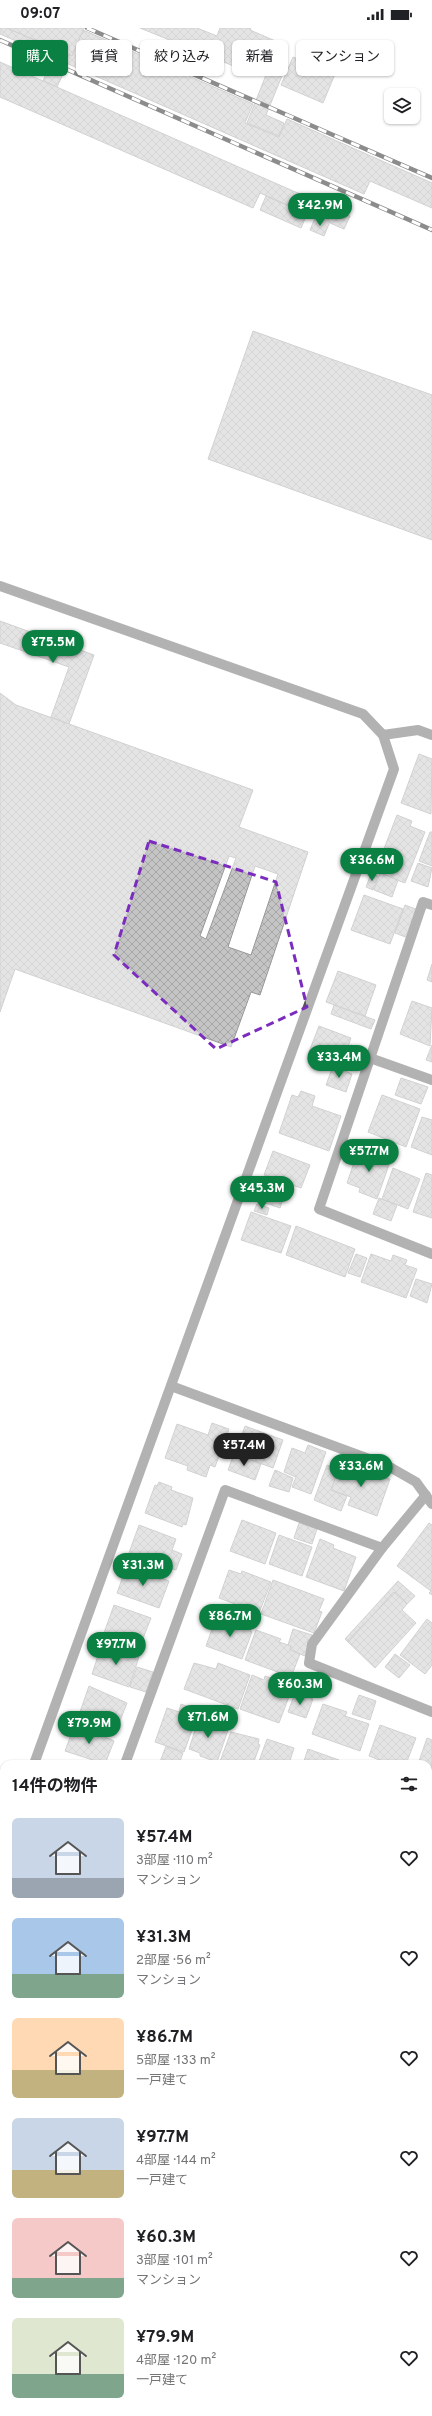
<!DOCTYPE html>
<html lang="ja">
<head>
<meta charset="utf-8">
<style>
  :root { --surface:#fff; --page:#f2f2f2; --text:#202124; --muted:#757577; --accent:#0b8043 }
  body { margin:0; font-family:Overpass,"Noto Sans JP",sans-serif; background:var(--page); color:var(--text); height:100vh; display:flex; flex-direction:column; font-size:15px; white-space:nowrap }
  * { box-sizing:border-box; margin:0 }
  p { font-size:13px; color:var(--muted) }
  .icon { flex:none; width:22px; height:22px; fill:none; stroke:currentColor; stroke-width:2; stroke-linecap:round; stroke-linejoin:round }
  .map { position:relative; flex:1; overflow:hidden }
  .drawer { position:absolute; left:0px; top:1732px; width:432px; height:656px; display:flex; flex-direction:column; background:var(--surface); border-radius:12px 12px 0 0; box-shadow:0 1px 3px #0004 }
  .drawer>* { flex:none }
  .guide { position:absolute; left:12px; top:12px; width:408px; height:36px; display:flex; gap:8px }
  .buttons { position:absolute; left:384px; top:60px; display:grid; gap:8px }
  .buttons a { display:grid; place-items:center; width:36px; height:36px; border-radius:6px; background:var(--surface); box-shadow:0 1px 3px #0004; font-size:20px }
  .price { position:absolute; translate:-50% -34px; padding:0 9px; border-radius:14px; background:var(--accent); color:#fff; font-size:13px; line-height:26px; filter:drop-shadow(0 1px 2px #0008) }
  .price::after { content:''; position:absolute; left:50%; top:24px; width:12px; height:9px; margin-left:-6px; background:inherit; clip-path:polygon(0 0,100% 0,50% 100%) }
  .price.on { background:#222; color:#fff }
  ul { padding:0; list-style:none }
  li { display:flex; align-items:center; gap:12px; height:100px; padding:0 12px }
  li span { display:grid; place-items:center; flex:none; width:112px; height:80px; border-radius:6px; color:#555 }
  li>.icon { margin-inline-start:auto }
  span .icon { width:48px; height:48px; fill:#fffc; stroke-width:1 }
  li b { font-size:17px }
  h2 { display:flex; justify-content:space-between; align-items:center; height:48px; padding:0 12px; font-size:17px }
  .tag { padding:0 14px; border-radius:6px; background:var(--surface); box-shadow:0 1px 3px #0004; font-size:14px; line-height:36px }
  .tag.on { background:var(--accent); color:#fff }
  .status { display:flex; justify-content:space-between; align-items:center; height:28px; padding:0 20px; background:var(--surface); direction:ltr }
  .status svg { height:11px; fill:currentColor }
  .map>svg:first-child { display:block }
  .park { fill:url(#park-dots) }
  .pitch { fill:#dcdcdc }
  .building { fill:url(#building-cross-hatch); stroke:#999; fill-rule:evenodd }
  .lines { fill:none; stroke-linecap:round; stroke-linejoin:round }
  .minor { stroke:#555; stroke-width:10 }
  .rail-casing { stroke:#000; stroke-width:4.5 }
  .rail { stroke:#fff; stroke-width:3; stroke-dasharray:9; stroke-linecap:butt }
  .marked { fill:none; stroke:#7b2cbf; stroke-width:3; stroke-dasharray:8 5; stroke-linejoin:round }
</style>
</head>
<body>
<div class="status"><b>09:07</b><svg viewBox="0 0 49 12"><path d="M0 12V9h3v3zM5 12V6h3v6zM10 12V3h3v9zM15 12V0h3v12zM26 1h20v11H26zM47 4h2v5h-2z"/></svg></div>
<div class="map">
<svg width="432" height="2388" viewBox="0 0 432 2388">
  <defs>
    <pattern id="park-dots" width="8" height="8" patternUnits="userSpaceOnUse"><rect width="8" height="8" fill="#dcdcdc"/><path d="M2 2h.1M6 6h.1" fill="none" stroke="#bbb" stroke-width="1.8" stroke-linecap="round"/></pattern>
    <pattern id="building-cross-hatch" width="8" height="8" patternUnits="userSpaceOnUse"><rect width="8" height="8" fill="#c4c4c4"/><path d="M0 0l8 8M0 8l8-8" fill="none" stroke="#a7a7a7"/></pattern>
  </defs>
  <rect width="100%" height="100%" fill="#fff"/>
  <path class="park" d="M0,2014H4V2384H428V2054L432,2055V2388H0Z"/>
  <g class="pitch">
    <path d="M0,2086L4,2087V2384H76L75,2388H0Z"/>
    <path d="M428,2198H432V2388H105L107,2384H428Z"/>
  </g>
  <g class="building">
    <path d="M0,0H7L72,28L83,2L253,76L245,95L279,109L287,91L432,155V180L370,153L364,166L0,6Z"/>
    <path d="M7,0H84L72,28Z"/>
    <path d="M140,0H197L217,8L220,0H251L250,2L280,15L272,32L286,38L266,87L284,95L279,108L247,95L266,47L238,35L236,39Z"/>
    <path d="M53,29L68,35L57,59L43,53Z"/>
    <path d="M293,29L335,46L323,75L281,57Z"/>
    <path d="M0,34L350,188L344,201L260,165L253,180L0,69Z"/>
    <path d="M266,168L307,186L301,200L260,182Z"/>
    <path d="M315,190L329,196L324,208L310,202Z"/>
    <path d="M253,303L432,367V512L208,431Z"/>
    <path d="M0,593L94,627L69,696L51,689L69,639L0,615Z"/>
    <path d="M0,665L16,677L253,762L239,799L308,824L260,967L251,964L231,1019L15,941L0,984ZM229,828L236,830L206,911L200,908ZM255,838L278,846L251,927L228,919Z"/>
    <path d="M419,726L432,731L431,786L401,775Z"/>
    <path d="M397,787L412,793L410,798L425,804L405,855L375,844Z"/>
    <path d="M430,804H432V838L419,833Z"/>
    <path d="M418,835L432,840L428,859L411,853Z"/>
    <path d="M380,845L398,852L392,869L374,862Z"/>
    <path d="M371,846L378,848L373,862L366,859Z"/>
    <path d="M364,867L403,881L390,916L351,902Z"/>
    <path d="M405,877L418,882L408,910L395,905Z"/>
    <path d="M432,936V954L427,952Z"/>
    <path d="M338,943L376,957L365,988L326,974Z"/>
    <path d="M412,973L432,980L430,1018L400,1006Z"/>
    <path d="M334,977L375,992L371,1001L331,986Z"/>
    <path d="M319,998L351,1010L342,1036L309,1024Z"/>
    <path d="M351,1017L368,1023L361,1042L344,1036Z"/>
    <path d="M432,1017V1034L426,1032Z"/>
    <path d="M333,1038L352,1046L346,1064L326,1057Z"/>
    <path d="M401,1050L428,1059L421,1076L395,1067Z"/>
    <path d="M301,1063L315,1068L312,1078L341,1088L329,1123L279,1105L292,1067L298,1069Z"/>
    <path d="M382,1067L420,1081L406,1119L368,1104Z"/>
    <path d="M422,1089L432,1092V1127L411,1119Z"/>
    <path d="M359,1120L391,1131L377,1171L359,1164L360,1160L347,1155Z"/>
    <path d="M273,1123L310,1137L301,1160L264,1147Z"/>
    <path d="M393,1140L420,1151L408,1181L382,1171Z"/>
    <path d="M426,1145L432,1147V1190L413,1184Z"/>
    <path d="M261,1150L287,1159L280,1180L257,1172L259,1166L256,1165Z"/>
    <path d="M379,1170L397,1177L391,1193L373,1186Z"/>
    <path d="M257,1176L269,1180L267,1187L254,1183Z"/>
    <path d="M251,1184L291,1198L281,1225L241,1212Z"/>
    <path d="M296,1198L355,1221L345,1249L286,1227Z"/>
    <path d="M356,1226L367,1230L360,1249L348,1245Z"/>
    <path d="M371,1226L391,1233L393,1227L407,1232L405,1237L417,1241L406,1270L361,1254Z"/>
    <path d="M416,1251L432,1256L427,1275L410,1268Z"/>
    <path d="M212,1395L229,1401L215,1439L210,1437L206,1449L187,1442L188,1438L165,1430L177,1396L208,1407Z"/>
    <path d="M245,1398L283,1412L273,1440L235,1426Z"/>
    <path d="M308,1417L326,1424L311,1466L292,1459L296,1449L284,1444L292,1420L305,1425Z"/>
    <path d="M234,1426L261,1436L255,1452L228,1442Z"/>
    <path d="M337,1434L341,1435L331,1462L347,1468L341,1483L314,1472L327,1437L335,1440Z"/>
    <path d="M341,1434L390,1451L377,1488L348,1477L351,1469L331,1462Z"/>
    <path d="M275,1442L293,1450L289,1464L269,1458Z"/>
    <path d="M159,1454L172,1459L171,1462L193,1470L186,1497L183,1496L182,1499L145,1485L155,1457L157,1458Z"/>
    <path d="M242,1492L276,1505L265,1536L230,1523Z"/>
    <path d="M299,1495L317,1501L312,1516L294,1510Z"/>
    <path d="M429,1495L432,1497V1567L429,1565L431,1563L397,1538Z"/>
    <path d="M139,1497L176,1511L172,1522L182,1526L176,1542L129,1525Z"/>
    <path d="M279,1507L312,1519L302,1548L269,1536Z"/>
    <path d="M320,1511L334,1517L333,1520L356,1529L344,1563L306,1549Z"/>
    <path d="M127,1537L169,1553L159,1580L117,1565Z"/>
    <path d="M229,1542L241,1546L242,1543L271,1554L259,1585L219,1570Z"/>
    <path d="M273,1552L324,1571L319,1583L322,1584L314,1605L261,1586Z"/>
    <path d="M398,1553L415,1568L407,1576L394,1564L348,1614L345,1611Z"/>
    <path d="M394,1564L407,1576L402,1582L416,1595L375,1640L348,1614Z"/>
    <path d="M114,1577L151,1590L140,1618L104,1605Z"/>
    <path d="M216,1590L237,1598L238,1594L251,1599L250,1603L252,1604L242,1631L206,1618Z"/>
    <path d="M427,1591L432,1595V1637L425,1646L400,1627Z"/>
    <path d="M293,1601L312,1607L305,1628L290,1622L291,1618L288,1617Z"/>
    <path d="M256,1602L281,1611L279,1614L291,1618L290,1622L300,1626L291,1649L245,1632Z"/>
    <path d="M102,1616L139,1629L129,1659L92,1646Z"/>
    <path d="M395,1626L410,1637L399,1650L385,1639Z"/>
    <path d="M194,1635L216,1641L218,1635L250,1647L238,1681L184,1661Z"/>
    <path d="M137,1639L153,1644L146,1664L130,1659Z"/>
    <path d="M252,1647L264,1652L265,1648L293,1658L279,1695L240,1681Z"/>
    <path d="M89,1658L127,1675L118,1698L80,1684Z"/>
    <path d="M295,1665L313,1671L306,1690L288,1684Z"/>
    <path d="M359,1667L376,1673L370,1692L352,1686Z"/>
    <path d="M181,1676L199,1683L184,1724L155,1714L167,1680L179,1684Z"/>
    <path d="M323,1676L347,1684L345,1688L369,1696L360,1723L312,1706Z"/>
    <path d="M200,1687L215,1692L213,1696L228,1702L217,1734L200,1728V1725L189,1721Z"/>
    <path d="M75,1696L114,1713L105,1736L65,1723Z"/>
    <path d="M380,1697L416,1710L406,1736H390L369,1728Z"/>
    <path d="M231,1704L259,1711L258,1716L260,1717L253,1736H219Z"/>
    <path d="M427,1710L432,1712V1751L428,1749V1736H418Z"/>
    <path d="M267,1711L294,1720L289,1736H258Z"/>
    <path d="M166,1718L183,1725L179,1736L160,1734Z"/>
    <path d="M308,1721L339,1732L338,1736H303Z"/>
    <path d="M428,1761L432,1763V1803L428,1801Z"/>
    <path d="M428,1841L432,1842V1861L428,1860Z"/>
    <path d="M428,1866L432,1867V1881L428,1895Z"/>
    <path d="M0,1930L4,1932V1986L0,1985Z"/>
    <path d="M428,1959L432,1960V2047L428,2046Z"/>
    <path d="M0,2001L2,2002L1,2006L4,2007V2019L0,2018Z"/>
    <path d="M82,2384H107L106,2388H80Z"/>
  </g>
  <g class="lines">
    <g class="minor">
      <path d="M0,558L363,686L383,707L394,741L34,1736"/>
      <path d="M383,707L418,702L432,707"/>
      <path d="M432,877L423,874L319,1181L432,1226"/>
      <path d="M370,1030L432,1052"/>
      <path d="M171,1358L388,1438L416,1454L432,1476"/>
      <path d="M426,1467L382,1520L312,1616L309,1635L432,1684"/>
      <path d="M125,1736L225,1462L382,1520"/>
      <path d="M0,1809L4,1810"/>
      <path d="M428,1830L432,1831"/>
      <path d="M428,1933L432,1934"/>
    </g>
    <defs>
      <g id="rail">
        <path d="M87,0L432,150"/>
        <path d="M0,12L432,202"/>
      </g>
    </defs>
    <use href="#rail" class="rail-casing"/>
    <use href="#rail" class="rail"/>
  </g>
  <path d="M0 0H432V2388H0ZM149,813L276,854L307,979L216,1021L114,927Z" fill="#fff" fill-opacity=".55" fill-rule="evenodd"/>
  <path class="marked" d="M149,813L276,854L307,979L216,1021L114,927Z"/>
</svg>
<div class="buttons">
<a><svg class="icon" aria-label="layers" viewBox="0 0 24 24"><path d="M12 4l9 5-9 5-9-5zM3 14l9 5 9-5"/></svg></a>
</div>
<b class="price" style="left:320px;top:199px">¥42.9M</b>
<b class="price" style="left:53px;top:636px">¥75.5M</b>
<b class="price" style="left:372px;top:854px">¥36.6M</b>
<b class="price" style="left:339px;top:1051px">¥33.4M</b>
<b class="price" style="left:369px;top:1145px">¥57.7M</b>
<b class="price" style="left:262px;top:1182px">¥45.3M</b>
<b class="price on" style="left:244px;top:1439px">¥57.4M</b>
<b class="price" style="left:361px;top:1460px">¥33.6M</b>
<b class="price" style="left:143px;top:1559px">¥31.3M</b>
<b class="price" style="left:230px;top:1610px">¥86.7M</b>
<b class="price" style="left:116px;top:1638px">¥97.7M</b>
<b class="price" style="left:300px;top:1678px">¥60.3M</b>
<b class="price" style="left:208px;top:1711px">¥71.6M</b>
<b class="price" style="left:89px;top:1717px">¥79.9M</b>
<div class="guide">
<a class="tag on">購入</a>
<a class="tag">賃貸</a>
<a class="tag">絞り込み</a>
<a class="tag">新着</a>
<a class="tag">マンション</a>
</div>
<section class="drawer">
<h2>14件の物件<svg class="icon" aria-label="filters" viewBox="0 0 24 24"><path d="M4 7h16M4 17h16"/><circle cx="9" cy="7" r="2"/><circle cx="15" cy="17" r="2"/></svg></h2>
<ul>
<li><span style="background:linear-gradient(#c9d6e8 75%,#9aa5b1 0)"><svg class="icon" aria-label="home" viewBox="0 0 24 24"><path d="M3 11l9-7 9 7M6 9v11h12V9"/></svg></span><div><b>¥57.4M</b><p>3部屋 · 110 m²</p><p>マンション</p></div><svg class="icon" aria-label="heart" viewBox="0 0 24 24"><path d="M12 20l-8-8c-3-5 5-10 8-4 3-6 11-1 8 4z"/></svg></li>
<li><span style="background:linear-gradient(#a9c7e8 70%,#7fa58c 0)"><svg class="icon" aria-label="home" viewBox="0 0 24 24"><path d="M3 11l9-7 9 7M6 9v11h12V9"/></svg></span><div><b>¥31.3M</b><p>2部屋 · 56 m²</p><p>マンション</p></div><svg class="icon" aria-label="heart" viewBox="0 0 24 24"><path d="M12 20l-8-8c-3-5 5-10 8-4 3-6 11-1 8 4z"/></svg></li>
<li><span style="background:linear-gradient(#ffd9b3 65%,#c2b280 0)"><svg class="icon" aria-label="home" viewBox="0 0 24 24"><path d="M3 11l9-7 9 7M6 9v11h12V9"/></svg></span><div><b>¥86.7M</b><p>5部屋 · 133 m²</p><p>一戸建て</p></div><svg class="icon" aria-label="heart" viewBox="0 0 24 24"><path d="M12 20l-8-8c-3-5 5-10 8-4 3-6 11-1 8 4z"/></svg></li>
<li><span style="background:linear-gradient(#c9d6e8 65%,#c2b280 0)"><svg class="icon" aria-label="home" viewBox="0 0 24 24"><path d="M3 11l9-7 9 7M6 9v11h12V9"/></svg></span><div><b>¥97.7M</b><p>4部屋 · 144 m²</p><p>一戸建て</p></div><svg class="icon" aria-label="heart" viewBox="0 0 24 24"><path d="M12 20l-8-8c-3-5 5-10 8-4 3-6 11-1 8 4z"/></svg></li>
<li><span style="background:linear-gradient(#f6c9c9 75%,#7fa58c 0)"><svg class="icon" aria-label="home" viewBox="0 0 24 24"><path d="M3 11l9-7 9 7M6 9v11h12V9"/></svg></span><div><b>¥60.3M</b><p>3部屋 · 101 m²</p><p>マンション</p></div><svg class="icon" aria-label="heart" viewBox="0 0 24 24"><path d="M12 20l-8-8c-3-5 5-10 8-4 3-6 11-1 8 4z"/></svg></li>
<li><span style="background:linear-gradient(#dfe7d0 70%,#7fa58c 0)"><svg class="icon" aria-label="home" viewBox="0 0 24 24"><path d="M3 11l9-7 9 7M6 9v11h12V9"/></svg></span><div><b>¥79.9M</b><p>4部屋 · 120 m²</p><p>一戸建て</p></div><svg class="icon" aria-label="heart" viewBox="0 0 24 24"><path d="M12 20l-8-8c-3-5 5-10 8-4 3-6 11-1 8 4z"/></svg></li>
</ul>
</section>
</div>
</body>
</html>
